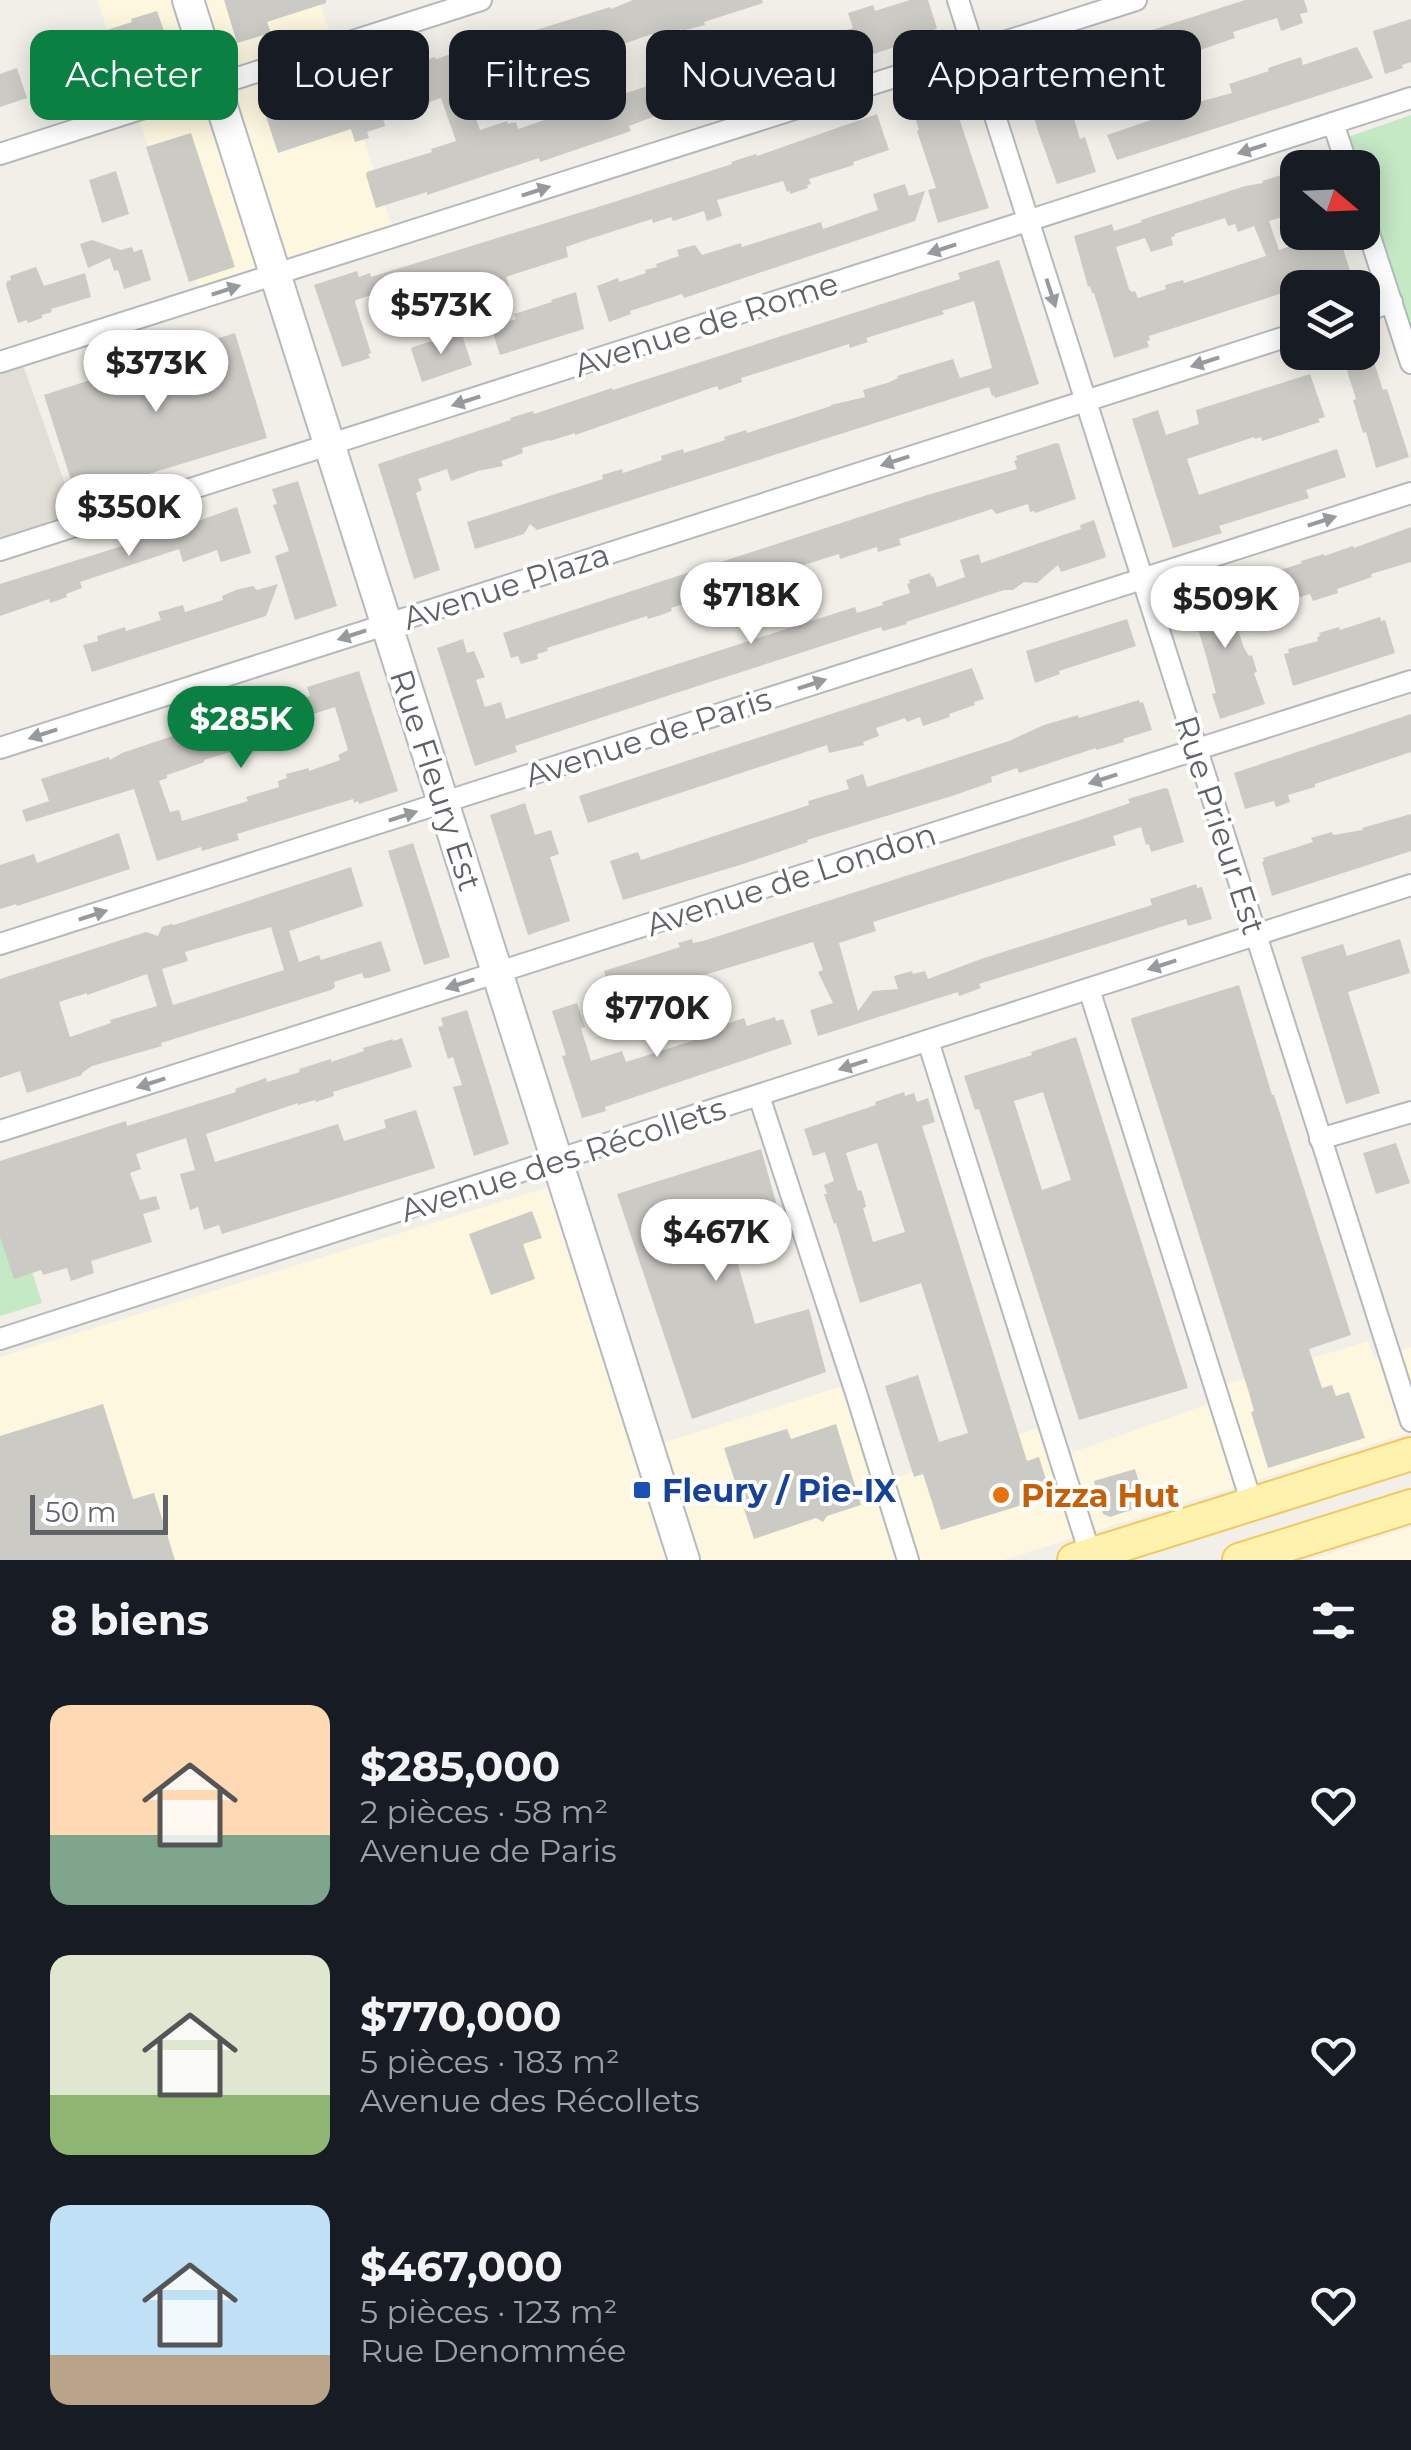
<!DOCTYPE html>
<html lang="fr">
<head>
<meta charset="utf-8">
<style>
  :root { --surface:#171b24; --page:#20242c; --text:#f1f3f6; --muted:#9ea1a6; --accent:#0b8043 }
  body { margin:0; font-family:Montserrat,sans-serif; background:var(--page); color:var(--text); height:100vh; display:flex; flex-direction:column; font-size:38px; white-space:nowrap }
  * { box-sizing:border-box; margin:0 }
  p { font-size:32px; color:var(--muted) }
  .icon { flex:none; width:55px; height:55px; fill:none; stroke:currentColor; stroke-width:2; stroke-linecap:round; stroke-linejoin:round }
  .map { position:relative; height:1560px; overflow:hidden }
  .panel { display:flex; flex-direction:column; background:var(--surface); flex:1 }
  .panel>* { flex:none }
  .hud { position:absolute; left:30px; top:30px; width:1352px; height:90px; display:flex; gap:20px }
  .needle { width:65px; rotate:109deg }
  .buttons { position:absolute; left:1280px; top:150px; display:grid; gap:20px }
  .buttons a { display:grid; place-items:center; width:100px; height:100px; border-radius:20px; background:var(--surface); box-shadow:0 5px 25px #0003; font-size:50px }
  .scale { position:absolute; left:30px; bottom:25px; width:138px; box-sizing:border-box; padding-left:10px; border:5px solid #5f6368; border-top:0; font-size:28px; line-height:35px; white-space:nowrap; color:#5f6368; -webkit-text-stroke:8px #fff; paint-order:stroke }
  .price { position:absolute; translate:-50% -85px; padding:0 22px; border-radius:35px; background:#fff; color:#222; font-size:32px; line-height:65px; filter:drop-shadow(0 2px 5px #0008) }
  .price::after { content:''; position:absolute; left:50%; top:60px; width:30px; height:22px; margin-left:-15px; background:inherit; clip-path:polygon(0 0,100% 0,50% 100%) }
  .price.active { background:var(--accent); color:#fff }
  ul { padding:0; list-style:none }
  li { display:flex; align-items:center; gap:30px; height:250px; padding:0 50px }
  li span { display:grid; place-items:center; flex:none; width:280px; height:200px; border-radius:20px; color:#555 }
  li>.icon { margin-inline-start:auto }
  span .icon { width:120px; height:120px; fill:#fffc; stroke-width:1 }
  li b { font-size:42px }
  h2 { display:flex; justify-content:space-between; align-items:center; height:120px; padding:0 50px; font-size:42px }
  .pill { padding:0 35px; border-radius:20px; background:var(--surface); box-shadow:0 5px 25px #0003; font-size:35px; line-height:90px }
  .pill.active { background:var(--accent); color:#fff }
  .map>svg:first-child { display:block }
  .commercial { fill:#fef7e0 }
  .education { fill:#e1ded6 }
  .green { fill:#c5e8c5 }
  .building { fill:#cccac5; fill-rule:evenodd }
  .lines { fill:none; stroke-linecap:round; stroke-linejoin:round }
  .street-casing { stroke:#b5b8bc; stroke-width:24 }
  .secondary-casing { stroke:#b6babf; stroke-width:34 }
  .primary-casing { stroke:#f2c960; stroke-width:36 }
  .street { stroke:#fff; stroke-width:20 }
  .secondary { stroke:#fff; stroke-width:30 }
  .primary { stroke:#fff2af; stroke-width:32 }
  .oneway { fill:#979a9d }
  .transit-dot { fill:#1a4fb4; stroke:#fff; stroke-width:4 }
  .food-dot { fill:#e8710a; stroke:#fff; stroke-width:4 }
  .labels { text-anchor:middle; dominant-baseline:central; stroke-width:8; stroke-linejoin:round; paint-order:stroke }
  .street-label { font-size:32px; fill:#5f6368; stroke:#fff }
  .transit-label { font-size:32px; font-weight:bold; fill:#164399; stroke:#fff; text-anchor:start }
  .food-label { font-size:32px; font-weight:bold; fill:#c56008; stroke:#fff; text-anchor:start }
</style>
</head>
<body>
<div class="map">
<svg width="1411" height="1560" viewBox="0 0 1411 1560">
  <rect width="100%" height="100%" fill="#f1efe8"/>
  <g class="commercial">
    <path d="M97,0H319L395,236L206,310Z"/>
    <path d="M578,1178L660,1444L842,1386L879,1484L1057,1421L1068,1454L1231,1396L1227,1384L1368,1341L1375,1359L1411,1347V1432L1003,1560H0V1357Z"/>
    <path d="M1411,1527V1560H1309Z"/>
  </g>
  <path class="education" d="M20,356L79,524L0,549V363Z"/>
  <g class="green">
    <path d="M1411,115V334L1363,182L1362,168L1358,167L1348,137Z"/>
    <path d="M18,1228L42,1303L0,1316V1233Z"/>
  </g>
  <g class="building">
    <path d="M224,0H326V3L267,22L271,33L237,43Z"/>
    <path d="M633,0H762L763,3L704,22L705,25L682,31L681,29L654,38L652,34L612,48L613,58L599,62L597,56L546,72L547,75L509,88L510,91L471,104L480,130L507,121L508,124L516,122L518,129L553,117L555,120L590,108L587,100L597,96V94L615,88L620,95L670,79V77L685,72L683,65L703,59L705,66L743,54L744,58L763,52L773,82L741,92L740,88L666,112L629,126L631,131L540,162L539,158L427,195V192L376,208L366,175L367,172L432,152L431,149L456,141L441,98L383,118L385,126L367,132L369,138L355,142L351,129L278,153L264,110L316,92L318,98L359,84L360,88L415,69L413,64L435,57L436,59L493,40L494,43L610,7L611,9Z"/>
    <path d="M910,0H928L937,28L931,32V35L822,71L813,40L853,28L848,13L873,5L875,11Z"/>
    <path d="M1245,0H1304L1308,12L1300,14L1303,23L1281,31L1277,18L1233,32L1235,38L1168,61L1169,64L1143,71L1137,61L1070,83L1074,103L1070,105L1080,139L1085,137L1096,172L1057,184L1038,131L1019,67L1056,55L1059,65L1089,58L1087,51Z"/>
    <path d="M157,11L173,57L121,74L107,30L132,22L131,19Z"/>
    <path d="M1411,19V62L1402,65L1403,68L1385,74L1373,31Z"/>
    <path d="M1357,47L1373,78L1117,160L1107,135L1154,119L1153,114L1232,93L1229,84L1269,71L1268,68L1301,57L1303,65Z"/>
    <path d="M75,50L85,80L70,88L68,86L59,88L49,58Z"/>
    <path d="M17,68L27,98L0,107V74Z"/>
    <path d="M948,90L950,91L989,208L938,223L928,190L936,188L917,131L919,130L910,101Z"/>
    <path d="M877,114L889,150L853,162L854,165L809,179L811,184L807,185L808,188L790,194V191L787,192L783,181L717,200L722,216L707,221L704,211L673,221L671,217L653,223L652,219L586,240L566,247L568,257L506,277L509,286L490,292L488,285L447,297L445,291L409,302L408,298L401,301L396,287L356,300L355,302L371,353L368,354L370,358L342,367L314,285L357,271L359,277L370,273L371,277L614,202L732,164L731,162L756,154L757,156Z"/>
    <path d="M191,133L235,267L189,282L146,147Z"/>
    <path d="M1298,170V212L1269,221L1279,250L1330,232H1338L1351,274L1313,286L1312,284L1298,288L1149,336L1150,340L1147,341L1149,347L1114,358L1094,293H1092L1090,286L1088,287L1074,236L1112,224L1114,231L1142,222L1141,220L1245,186L1263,183L1262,181ZM1225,218L1228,226L1235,224L1238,232L1254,226L1266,256L1184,283L1183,280L1165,285L1166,289L1138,298L1135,291L1132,292L1129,289L1116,247L1145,238L1151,252L1173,245L1171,237L1175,236L1174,234Z"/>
    <path d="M116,171L129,214L102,223L89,180Z"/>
    <path d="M905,184L909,196L925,191L915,221L684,298L682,294L630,311L631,314L609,322L597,286L618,278L619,282L646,273L645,270L657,267L656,264L679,256L677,250L695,245L702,255L741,243L742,247L821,222L823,229L878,210L873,194Z"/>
    <path d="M92,240L121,250L132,247L134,252L142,249L151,280L124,289L118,270L114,271L110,258L88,268L80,244Z"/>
    <path d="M999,260L1039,384L995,398L994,395L992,396L989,387L537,530L530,524L524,534L475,549L467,522L603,479L602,475L622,469L623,473L662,460L661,456L683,449L684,453L725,440L724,437L746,430L747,433L831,406V405L865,397L863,390L890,382L898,378L897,376L953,359L960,378L992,368L974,301L942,311L944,314L866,338L868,342L850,348L849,344L741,378L742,382L719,390L717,386L575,435V433L550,441L549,440L522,448L523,453L501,461L503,466L478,471L451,481L447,469L418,479L422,490L416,493L440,570L414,579L378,464L511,420L510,418L533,411L534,414L612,388L613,390L960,279L958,273Z"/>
    <path d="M36,267L44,286L85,273L91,297L51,309L52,312L42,315V318L28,323L27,320L18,323L6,285L7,281L11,280L10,276Z"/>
    <path d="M576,292L584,329L500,355L491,327L516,319L514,314L552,302L551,300Z"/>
    <path d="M461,332L472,365L422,382L411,349L413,347Z"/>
    <path d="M235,333L267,438L76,496L44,395Z"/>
    <path d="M1369,347L1383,390L1387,389L1409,457L1376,468L1366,432L1363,433L1353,400L1356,399L1342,355L1362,352V349Z"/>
    <path d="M1310,374L1325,417L1318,419L1320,422L1262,441L1261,437L1255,439L1254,437L1187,459L1199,495L1337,449L1346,477L1306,490L1309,498L1219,526L1222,533L1173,548L1132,419L1158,410L1166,435L1199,424L1196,410Z"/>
    <path d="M1056,443L1059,444L1076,499L1035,513L1034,511L1030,512L1028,504L996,514L992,509L899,539L901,545L878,552L877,547L840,559L839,554L788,570L789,574L769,580L768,577L735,587L737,592L720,598V596L709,600L708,596L671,608L672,611L658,616L648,619L647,616L547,648L548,651L537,654L538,659L521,664L518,656L511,658L503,633L924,496L1017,469L1014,461L1017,460L1016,456Z"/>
    <path d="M298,481L337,606L295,620L275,556L289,551L273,505L277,504L272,489Z"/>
    <path d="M237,507L251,553L221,562L217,550L183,562L179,549L80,582L82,588L66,594L67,597L50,603L49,599L0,616V584L132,543L130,537L151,530L153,537Z"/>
    <path d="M1094,520L1106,556L1104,558L1061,572L1058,565L1037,583L1024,582L1013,590H1004L906,622L907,624L883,631L881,627L676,693L515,746L517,752L475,766L437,648L463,639L467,653L474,651L485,677L476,680L485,707L501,702L506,719L830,615L855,607L857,613L883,605L882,602L910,593L907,584L910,583L909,580L930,573L931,577L933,576L937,587L965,577L960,560L979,554L981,563L1081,529L1080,525Z"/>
    <path d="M1411,527V562L1371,574L1372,577L1337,589L1338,593L1313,601L1310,594L1272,606L1268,595L1258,598L1253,579L1302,563L1301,561L1324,554V556L1353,546L1354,548Z"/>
    <path d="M1220,578L1244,648L1249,656L1252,655L1257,672L1254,673L1265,704L1220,719L1212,694L1216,693L1207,659L1186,589Z"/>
    <path d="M278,584L266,616L92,672L83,645L98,641L97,636L125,627L126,631L161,620L158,612L183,605L185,612L223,600L222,596L236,590L253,586L257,590Z"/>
    <path d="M1380,617L1381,621L1385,620L1395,653L1293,686L1284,654L1289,653L1288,649L1318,641L1317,637L1320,636L1319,633L1339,627L1340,630Z"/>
    <path d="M1127,619L1136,646L1059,671L1060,674L1035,683L1026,651Z"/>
    <path d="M972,668L984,699L974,702L975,705L949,714L950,717L923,726L920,717L907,722L905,718L876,728L879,736L863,742L864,745L829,753L827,745L588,823L579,796Z"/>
    <path d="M359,671L398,791L359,804L358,801L354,803L353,799L237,834L239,840L202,851L201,847L157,861L134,789L26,822L22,810L49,801L41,779L109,757L110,760L122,753L223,719L224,722L310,696L307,687ZM335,707L348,750L338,755L340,760L309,771V768L286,774L287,778L278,781L279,787L246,797L248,801L182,821L179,810L170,812L159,781L167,778V775L202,763L204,762V760L246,747L245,743L306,725L304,717Z"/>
    <path d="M1139,700L1140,703L1143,702L1152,730L1123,739L1124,742L1096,750V748L1019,773L1017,768L991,777L992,782L952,796L807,840L808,842L740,865L623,900L610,861L638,852L641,860L809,805L808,801L849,789L846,780L863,774L867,787L1009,741L1044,725L1078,715L1079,718Z"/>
    <path d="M1411,714V752L1315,784V787L1288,795L1290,802L1276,807L1274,801L1245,809L1234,773Z"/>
    <path d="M1165,788L1168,789L1184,842L1151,852L1149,844L1146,845L1141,827L1113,836L1116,845L873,922L876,931L839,943L858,1011L873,991L898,989L894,976L912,971L913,974L925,971L928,979L981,959L1136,910L1152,905L1150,899L1196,884L1197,888L1202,887L1212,919L1188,926L1186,919L979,984L981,988L959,996L958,992L818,1036L810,1010L833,1003L818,972L823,970L813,942L701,976L702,981L692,984L691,981L659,991L658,997L640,1003L641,1009L618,1016L604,971L680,947L678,943L692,939L693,943L703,941L1077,821L1130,803L1128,799Z"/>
    <path d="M525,803L535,835L551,830L559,854L550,857L570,921L528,935L490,815Z"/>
    <path d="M1411,814V851L1272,896L1262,862L1264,861L1263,858L1313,842L1311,838L1332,832L1333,835L1363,830L1362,828Z"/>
    <path d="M119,833L130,869L17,906L16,904L0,909V865L34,854L37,863Z"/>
    <path d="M413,843L450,957L424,965L388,851Z"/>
    <path d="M351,867L363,906L289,931L299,962L319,955L321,960L381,941L391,971L369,978H364L362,973L334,982L335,987L331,990L161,1043L162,1046L92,1066L82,1073V1075L27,1093L20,1071L0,1078V979L146,932L158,936L162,927L171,924L174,925ZM271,927L284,970L173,1005L162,969L188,961L185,952ZM147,974L157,1006L110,1020L111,1023L70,1037L59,1002L87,993V995Z"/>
    <path d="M1400,939L1410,973L1348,992L1380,1093L1346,1104L1301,957L1343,944L1347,956Z"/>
    <path d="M1239,985L1272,1095H1274L1351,1335L1309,1349L1322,1388L1332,1385L1336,1396L1349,1392L1365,1438L1268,1468L1251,1412L1254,1411L1249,1393L1131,1020L1132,1018Z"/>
    <path d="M577,1003L585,1027L581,1028L591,1061L622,1051L626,1062L698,1039L697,1034L744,1018L747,1026L775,1017L776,1021L783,1019L792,1044L605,1107L606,1111L582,1118L562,1056L566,1055L552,1011Z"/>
    <path d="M467,1010L509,1144L474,1156L453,1087L462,1085L453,1057L448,1059L438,1027L443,1026L441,1018Z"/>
    <path d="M1076,1037L1188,1388L1079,1420L979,1109L975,1110L964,1076L1032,1055L1031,1052ZM1043,1092L1071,1180L1042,1190L1014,1101Z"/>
    <path d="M402,1038L412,1067L333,1092L334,1096L316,1102L315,1100L298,1105V1103L206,1134L215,1162L338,1124L344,1141L386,1128L384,1120L416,1110L435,1168L222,1234L219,1225L204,1230L198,1207L190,1210L180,1174L195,1170L186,1138L136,1154L141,1169L130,1173L140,1200L156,1196L160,1209L143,1214L152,1242L91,1261L94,1273L71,1281L67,1268L43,1275L41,1270L14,1279L0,1237V1161L126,1121L127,1126L236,1092L235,1089L266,1078L267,1082L300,1072L299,1069L331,1059V1062L364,1051L363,1048L393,1039V1041Z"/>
    <path d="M904,1092L905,1096L914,1093L917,1102L928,1098L935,1122L922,1126L1027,1461L1039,1457L1051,1496L941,1530L923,1474L914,1477L885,1386L918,1375L939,1442L968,1433L921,1283L860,1303L836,1223L834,1224L824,1194H827L824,1185L834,1181L825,1152L813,1156L804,1129L876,1105L875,1102ZM877,1143L905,1232L873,1242L863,1208L866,1207L864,1198L861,1190L858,1191L846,1153Z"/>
    <path d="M1396,1143L1410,1183L1376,1194L1363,1153Z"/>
    <path d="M761,1149L781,1220L730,1236L755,1324L809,1309L826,1372L692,1419L617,1194Z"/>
    <path d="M532,1211L542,1238L523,1244L535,1279L491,1295L469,1234Z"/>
    <path d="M103,1404L133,1499L154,1493L175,1560H0V1436Z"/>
    <path d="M836,1424L861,1505L827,1516L823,1522L816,1518L754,1539L724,1448L787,1429L791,1439Z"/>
    <path d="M1135,1469L1146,1505L1110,1517L1103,1514L1094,1481Z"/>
  </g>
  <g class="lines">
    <defs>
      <g id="street">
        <path d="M958,0L1411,1421"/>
        <path d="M1333,123L1348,168"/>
        <path d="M0,154L481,0"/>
        <path d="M1362,212L1411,363"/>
        <path d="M1362,312L1392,302"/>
        <path d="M0,362L1136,0"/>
        <path d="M0,550L1411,98"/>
        <path d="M0,748L1298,333"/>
        <path d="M0,944L1411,493"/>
        <path d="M1089,989L1252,1504"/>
        <path d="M928,1041L1092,1560"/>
        <path d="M759,1096L857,1396L908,1560"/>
        <path d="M0,1131L1411,681"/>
        <path d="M1320,1139L1411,1112"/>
        <path d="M0,1339L1411,885"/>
      </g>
      <path id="secondary" d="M188,0L684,1560"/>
      <g id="primary">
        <path d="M1074,1560L1411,1454"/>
        <path d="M1239,1560L1411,1506"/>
      </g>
    </defs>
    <use href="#street" class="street-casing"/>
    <use href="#secondary" class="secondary-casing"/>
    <use href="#primary" class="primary-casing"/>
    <use href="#street" class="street"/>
    <use href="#secondary" class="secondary"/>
    <use href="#primary" class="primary"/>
  </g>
  <defs><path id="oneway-solid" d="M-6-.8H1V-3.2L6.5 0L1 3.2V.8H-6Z" transform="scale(2.5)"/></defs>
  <g class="oneway">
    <use href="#oneway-solid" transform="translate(1252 149) rotate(162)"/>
    <use href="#oneway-solid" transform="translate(536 191) rotate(-18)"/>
    <use href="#oneway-solid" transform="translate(942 249) rotate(162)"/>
    <use href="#oneway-solid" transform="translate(226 290) rotate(-18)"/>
    <use href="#oneway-solid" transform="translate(1051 293) rotate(72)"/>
    <use href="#oneway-solid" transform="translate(1205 362) rotate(162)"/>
    <use href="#oneway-solid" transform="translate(466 401) rotate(162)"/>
    <use href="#oneway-solid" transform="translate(895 461) rotate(162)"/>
    <use href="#oneway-solid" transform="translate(1322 521) rotate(-18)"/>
    <use href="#oneway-solid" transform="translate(352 635) rotate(162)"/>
    <use href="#oneway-solid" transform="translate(812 684) rotate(-18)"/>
    <use href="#oneway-solid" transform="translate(43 734) rotate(162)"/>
    <use href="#oneway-solid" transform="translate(1103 779) rotate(162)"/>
    <use href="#oneway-solid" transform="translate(403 816) rotate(-18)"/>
    <use href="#oneway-solid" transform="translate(93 915) rotate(-18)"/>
    <use href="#oneway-solid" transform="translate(1162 965) rotate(162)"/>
    <use href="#oneway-solid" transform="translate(460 984) rotate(162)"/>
    <use href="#oneway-solid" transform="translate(853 1065) rotate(162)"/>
    <use href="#oneway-solid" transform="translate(151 1083) rotate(162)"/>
  </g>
  <rect class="transit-dot" x="632" y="1480" width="20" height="20" rx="5"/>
  <circle class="food-dot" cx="1001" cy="1495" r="10"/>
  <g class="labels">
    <g class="street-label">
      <text transform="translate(706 324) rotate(-18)">Avenue de Rome</text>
      <text transform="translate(506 586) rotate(-18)">Avenue Plaza</text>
      <text transform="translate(648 737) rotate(-18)">Avenue de Paris</text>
      <text transform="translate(436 780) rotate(72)">Rue Fleury Est</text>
      <text transform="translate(1220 825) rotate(72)">Rue Prieur Est</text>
      <text transform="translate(791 879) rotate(-18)">Avenue de London</text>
      <text transform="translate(563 1159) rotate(-18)">Avenue des Récollets</text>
    </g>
    <g class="transit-label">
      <text x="662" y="1490">Fleury / Pie-IX</text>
    </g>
    <g class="food-label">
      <text x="1021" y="1495">Pizza Hut</text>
    </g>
  </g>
</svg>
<div class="buttons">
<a><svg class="needle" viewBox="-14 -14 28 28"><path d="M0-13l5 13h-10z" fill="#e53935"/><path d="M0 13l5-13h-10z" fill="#9ea1a6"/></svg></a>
<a><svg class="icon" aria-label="layers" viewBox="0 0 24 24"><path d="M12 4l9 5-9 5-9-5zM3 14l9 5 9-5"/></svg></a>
</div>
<div class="scale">50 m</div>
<b class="price" style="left:441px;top:357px">$573K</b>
<b class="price" style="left:156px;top:415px">$373K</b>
<b class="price" style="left:129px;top:559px">$350K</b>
<b class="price" style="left:751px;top:647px">$718K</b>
<b class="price" style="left:1225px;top:651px">$509K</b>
<b class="price active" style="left:241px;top:771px">$285K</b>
<b class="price" style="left:657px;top:1060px">$770K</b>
<b class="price" style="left:716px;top:1284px">$467K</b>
<div class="hud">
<a class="pill active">Acheter</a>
<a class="pill">Louer</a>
<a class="pill">Filtres</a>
<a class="pill">Nouveau</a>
<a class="pill">Appartement</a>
</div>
</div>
<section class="panel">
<h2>8 biens<svg class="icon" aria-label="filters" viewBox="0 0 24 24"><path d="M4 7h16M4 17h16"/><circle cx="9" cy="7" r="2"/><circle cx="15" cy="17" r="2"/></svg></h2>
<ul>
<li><span style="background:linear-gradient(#ffd9b3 65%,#7fa58c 0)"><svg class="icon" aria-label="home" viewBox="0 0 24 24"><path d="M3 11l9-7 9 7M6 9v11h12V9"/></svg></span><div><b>$285,000</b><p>2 pièces · 58 m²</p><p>Avenue de Paris</p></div><svg class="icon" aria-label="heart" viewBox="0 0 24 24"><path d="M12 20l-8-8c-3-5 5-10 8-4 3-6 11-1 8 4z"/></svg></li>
<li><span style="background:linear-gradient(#dfe7d0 70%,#8fb573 0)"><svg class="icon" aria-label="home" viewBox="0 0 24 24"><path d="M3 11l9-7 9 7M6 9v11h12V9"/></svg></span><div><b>$770,000</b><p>5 pièces · 183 m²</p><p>Avenue des Récollets</p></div><svg class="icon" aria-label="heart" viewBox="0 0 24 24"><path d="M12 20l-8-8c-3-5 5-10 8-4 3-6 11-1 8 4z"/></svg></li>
<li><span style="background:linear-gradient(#bfe0f5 75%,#b9a48a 0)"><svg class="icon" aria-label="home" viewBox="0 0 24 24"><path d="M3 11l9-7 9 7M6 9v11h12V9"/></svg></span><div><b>$467,000</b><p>5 pièces · 123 m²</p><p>Rue Denommée</p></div><svg class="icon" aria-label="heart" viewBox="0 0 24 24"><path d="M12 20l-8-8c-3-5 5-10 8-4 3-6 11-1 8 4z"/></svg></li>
</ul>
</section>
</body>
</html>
